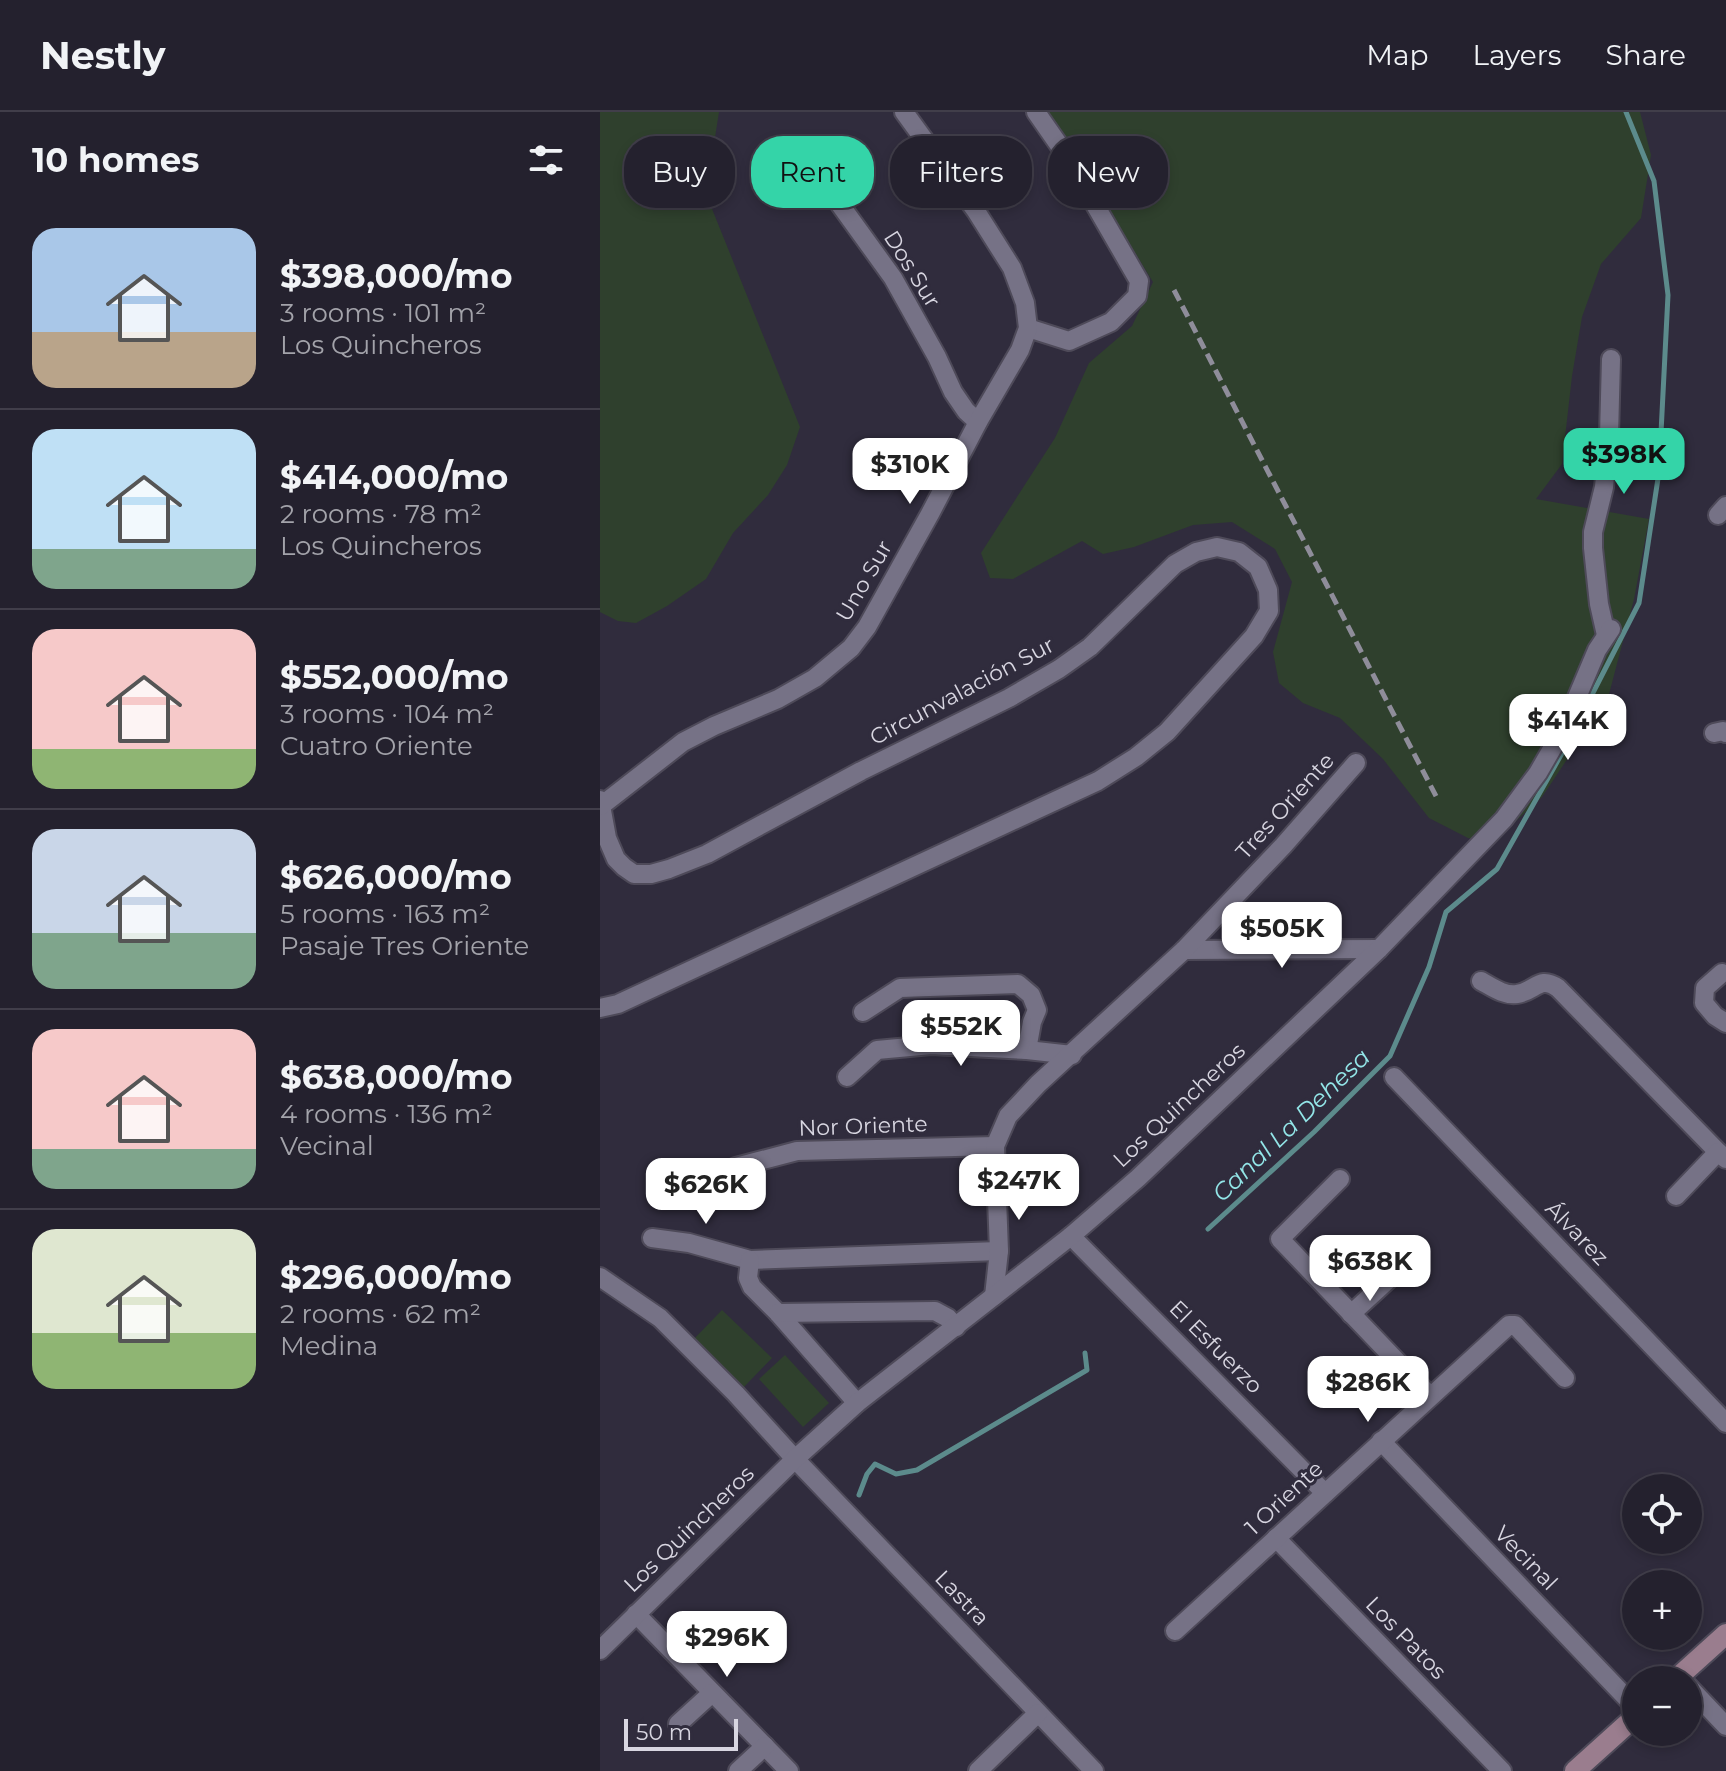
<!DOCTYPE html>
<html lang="en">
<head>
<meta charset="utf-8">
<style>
  :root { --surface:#24212e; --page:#302e3a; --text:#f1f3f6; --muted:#a3a3aa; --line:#413e4a; --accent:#34d4a8 }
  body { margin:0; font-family:Montserrat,sans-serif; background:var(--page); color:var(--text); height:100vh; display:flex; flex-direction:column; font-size:30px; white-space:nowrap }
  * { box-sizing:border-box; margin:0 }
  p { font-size:26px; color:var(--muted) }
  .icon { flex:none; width:44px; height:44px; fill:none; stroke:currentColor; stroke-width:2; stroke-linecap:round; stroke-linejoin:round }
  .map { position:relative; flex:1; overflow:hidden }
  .sheet { display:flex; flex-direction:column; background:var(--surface); width:600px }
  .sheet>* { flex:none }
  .guide { position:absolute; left:24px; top:24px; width:760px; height:72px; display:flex; gap:16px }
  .controls { position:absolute; left:1022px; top:1362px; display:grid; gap:16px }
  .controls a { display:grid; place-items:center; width:80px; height:80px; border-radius:50%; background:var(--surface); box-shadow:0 4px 12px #0003,0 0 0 2px var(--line); font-size:40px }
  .scale { position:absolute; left:24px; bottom:20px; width:114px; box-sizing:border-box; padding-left:8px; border:4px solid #d8d6e1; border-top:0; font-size:22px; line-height:28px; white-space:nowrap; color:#d8d6e1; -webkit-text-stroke:6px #302c3d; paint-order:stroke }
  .price { position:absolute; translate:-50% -68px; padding:0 18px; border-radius:16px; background:#fff; color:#222; font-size:26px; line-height:52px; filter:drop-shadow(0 2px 4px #0008) }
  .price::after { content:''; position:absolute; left:50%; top:48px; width:24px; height:18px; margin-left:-12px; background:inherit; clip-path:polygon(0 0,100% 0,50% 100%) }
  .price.active { background:var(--accent); color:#111 }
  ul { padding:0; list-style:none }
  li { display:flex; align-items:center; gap:24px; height:200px; padding:0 32px }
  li+li { border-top:2px solid var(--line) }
  li span { display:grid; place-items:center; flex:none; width:224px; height:160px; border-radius:24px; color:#555 }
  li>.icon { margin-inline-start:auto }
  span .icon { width:96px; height:96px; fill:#fffc; stroke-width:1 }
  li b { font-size:34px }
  h2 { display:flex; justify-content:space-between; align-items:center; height:96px; padding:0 32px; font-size:34px }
  .pill { padding:0 28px; border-radius:32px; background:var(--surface); box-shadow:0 4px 12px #0003,0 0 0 2px var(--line); font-size:28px; line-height:72px }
  .pill.active { background:var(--accent); color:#111 }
  header { display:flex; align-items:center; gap:48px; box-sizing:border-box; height:112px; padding:0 40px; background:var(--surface); border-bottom:2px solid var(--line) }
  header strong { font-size:38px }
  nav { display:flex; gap:44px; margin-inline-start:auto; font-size:28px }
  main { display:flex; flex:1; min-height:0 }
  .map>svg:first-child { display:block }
  .green { fill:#2f402d }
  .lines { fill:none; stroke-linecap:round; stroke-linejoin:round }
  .stream { stroke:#5c8b8c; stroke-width:5 }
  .street-casing { stroke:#4e4a59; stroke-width:22 }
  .secondary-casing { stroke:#4e4a59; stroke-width:24 }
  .street { stroke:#767286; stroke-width:18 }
  .secondary { stroke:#9a7d8e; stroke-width:20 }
  .rail { stroke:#8f8d9a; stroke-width:5; stroke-dasharray:12 6; stroke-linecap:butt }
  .labels { text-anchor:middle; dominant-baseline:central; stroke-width:6; stroke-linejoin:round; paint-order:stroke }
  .street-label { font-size:22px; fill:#d8d6e1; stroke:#302c3d }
  .water-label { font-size:24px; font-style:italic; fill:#93e6e8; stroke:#302c3d }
</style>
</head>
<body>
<header>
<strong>Nestly</strong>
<nav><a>Map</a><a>Layers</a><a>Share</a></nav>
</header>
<main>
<section class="sheet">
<h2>10 homes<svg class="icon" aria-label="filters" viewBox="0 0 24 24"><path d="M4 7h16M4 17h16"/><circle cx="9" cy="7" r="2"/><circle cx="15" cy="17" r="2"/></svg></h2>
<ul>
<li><span style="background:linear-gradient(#a9c7e8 65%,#b9a48a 0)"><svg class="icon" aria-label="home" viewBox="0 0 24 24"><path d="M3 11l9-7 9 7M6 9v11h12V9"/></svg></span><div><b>$398,000/mo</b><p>3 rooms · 101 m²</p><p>Los Quincheros</p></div></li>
<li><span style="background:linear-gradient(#bfe0f5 75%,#7fa58c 0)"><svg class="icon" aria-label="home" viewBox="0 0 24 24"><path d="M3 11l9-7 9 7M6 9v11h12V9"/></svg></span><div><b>$414,000/mo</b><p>2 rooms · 78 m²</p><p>Los Quincheros</p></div></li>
<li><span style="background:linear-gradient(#f6c9c9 75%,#8fb573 0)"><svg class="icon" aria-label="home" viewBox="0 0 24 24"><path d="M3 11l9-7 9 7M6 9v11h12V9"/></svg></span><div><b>$552,000/mo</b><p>3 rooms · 104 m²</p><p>Cuatro Oriente</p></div></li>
<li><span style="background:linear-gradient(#c9d6e8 65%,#7fa58c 0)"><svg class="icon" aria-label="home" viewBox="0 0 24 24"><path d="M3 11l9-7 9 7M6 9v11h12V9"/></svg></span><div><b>$626,000/mo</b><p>5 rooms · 163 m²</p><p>Pasaje Tres Oriente</p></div></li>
<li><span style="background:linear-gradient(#f6c9c9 75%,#7fa58c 0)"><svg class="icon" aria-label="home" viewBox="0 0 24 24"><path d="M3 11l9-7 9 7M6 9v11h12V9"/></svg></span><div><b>$638,000/mo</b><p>4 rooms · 136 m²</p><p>Vecinal</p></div></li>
<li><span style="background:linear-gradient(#dfe7d0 65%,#8fb573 0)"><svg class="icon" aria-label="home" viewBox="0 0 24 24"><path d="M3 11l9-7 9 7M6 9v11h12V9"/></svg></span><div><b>$296,000/mo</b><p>2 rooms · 62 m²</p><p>Medina</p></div></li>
</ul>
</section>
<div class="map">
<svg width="1126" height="1659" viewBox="0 0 1126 1659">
  <rect width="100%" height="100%" fill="#302c3d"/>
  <g class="green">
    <path d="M0,0H119L106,82L200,315L187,353L168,383L133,421L106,467L67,494L36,511L18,509L0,500Z"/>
    <path d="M442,0H1040L1051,43L1041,106L1001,152L982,205L972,264L962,352L936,387L1049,407L1034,487L1008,586L942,685L892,731L868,726L829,706L783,647L740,606L703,591L679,571L673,540L692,470L675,437L632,410L593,413L534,435L503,442L482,429L413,467L390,466L381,441L455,326L489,251L532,214L553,170L494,74Z"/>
    <path d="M122,1198L172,1246L142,1277L92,1229Z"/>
    <path d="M185,1243L229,1291L203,1315L159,1267Z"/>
  </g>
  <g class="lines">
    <g class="stream">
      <path d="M608,1117L714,1020L790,944L829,855L846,800L897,757L961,643L1039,491L1059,360L1068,183L1054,69L1026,0"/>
      <path d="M259,1383L267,1362L275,1352L296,1362L317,1358L487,1258L485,1241"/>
    </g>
    <defs>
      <g id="street">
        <path d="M197,33L293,166L337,245L353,280L366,299L378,310"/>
        <path d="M428,216L469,229L511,210L537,184L539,169L468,46L436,0"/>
        <path d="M1118,403L1126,394"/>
        <path d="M1006,523L999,492L993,436V420L1004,375L1009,324L1011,247"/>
        <path d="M1114,621L1123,619L1126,621"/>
        <path d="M0,688L7,726L16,747L24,755L34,762H51L69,757L107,742L261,659L409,586L459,557L490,535L575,452L596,440L617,435L639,440L658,455L668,478L669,499L654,524L567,620L536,645L498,669L18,892L0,896"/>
        <path d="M1,694L83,630L114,614L178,587L215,566L251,536L267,515L331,400L378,310L420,238L428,216L425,191L412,156L376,99L304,0"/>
        <path d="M584,838L779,837"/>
        <path d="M1122,861L1105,876L1104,891L1115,904L1126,911"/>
        <path d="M881,869C892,875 904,884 917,882C936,879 939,863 958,876L1118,1040"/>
        <path d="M263,900L300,876L418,872L431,883L437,898L432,910L427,938"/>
        <path d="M247,965L277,938L331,933L427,938L472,943"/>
        <path d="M794,965L1126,1311"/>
        <path d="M136,1055L197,1039L395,1034"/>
        <path d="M740,1067L680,1127L830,1284"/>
        <path d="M1076,1084L1118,1040L1126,1047"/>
        <path d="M471,1124L725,1381"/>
        <path d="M52,1126L89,1131L150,1148L399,1139"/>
        <path d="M150,1148L148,1166L152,1175L178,1201L257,1291"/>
        <path d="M0,1165L60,1206L136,1282L195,1347L494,1659"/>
        <path d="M394,1184L399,1139L395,1034L408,1004L438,972L584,838L683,734L756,651"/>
        <path d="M178,1201L335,1199L348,1206L356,1215"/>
        <path d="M751,1202L815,1143"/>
        <path d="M781,1329L1036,1596"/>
        <path d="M676,1426L902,1659"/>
        <path d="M36,1502L189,1659"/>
        <path d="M575,1519L909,1213H915L965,1266"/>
        <path d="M0,1538L195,1347L257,1291L471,1124L538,1066L779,837L904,707L938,661L964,616L997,538L1011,517"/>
        <path d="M1088,1574L1126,1614"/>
        <path d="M78,1612L112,1581"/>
        <path d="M138,1659L165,1634"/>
        <path d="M378,1659L438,1601"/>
      </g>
      <g id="secondary">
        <path d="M1075,1568L1126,1522"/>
        <path d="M975,1659L1036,1604"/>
      </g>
    </defs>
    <use href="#street" class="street-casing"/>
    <use href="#secondary" class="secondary-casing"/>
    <use href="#street" class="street"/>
    <use href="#secondary" class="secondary"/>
    <path class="rail" d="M574,178L838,688"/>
  </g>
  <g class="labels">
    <g class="street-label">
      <text transform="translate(312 157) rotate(58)">Dos Sur</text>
      <text transform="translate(264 469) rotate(-60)">Uno Sur</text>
      <text transform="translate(362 579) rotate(-28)">Circunvalación Sur</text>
      <text transform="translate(685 694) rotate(-48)">Tres Oriente</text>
      <text transform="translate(579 993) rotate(-43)">Los Quincheros</text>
      <text transform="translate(263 1014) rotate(-2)">Nor Oriente</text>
      <text transform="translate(977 1121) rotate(46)">Álvarez</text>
      <text transform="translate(616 1235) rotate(45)">El Esfuerzo</text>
      <text transform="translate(684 1386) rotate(-43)">1 Oriente</text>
      <text transform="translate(89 1417) rotate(-44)">Los Quincheros</text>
      <text transform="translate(926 1446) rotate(46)">Vecinal</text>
      <text transform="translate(362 1486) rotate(46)">Lastra</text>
      <text transform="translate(806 1526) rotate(46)">Los Patos</text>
    </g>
    <g class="water-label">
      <text transform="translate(691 1013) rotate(-44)">Canal La Dehesa</text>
    </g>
  </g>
</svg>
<div class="controls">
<a><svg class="icon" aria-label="locate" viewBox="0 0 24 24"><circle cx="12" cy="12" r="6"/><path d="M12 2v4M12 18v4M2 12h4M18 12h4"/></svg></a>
<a>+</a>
<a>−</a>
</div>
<div class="scale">50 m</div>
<b class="price active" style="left:1024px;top:384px">$398K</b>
<b class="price" style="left:310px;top:394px">$310K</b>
<b class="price" style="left:968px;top:650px">$414K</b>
<b class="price" style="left:682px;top:858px">$505K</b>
<b class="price" style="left:361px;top:956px">$552K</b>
<b class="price" style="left:419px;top:1110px">$247K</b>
<b class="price" style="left:106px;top:1114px">$626K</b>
<b class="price" style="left:770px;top:1191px">$638K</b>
<b class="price" style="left:768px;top:1312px">$286K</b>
<b class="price" style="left:127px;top:1567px">$296K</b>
<div class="guide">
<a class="pill">Buy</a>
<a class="pill active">Rent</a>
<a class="pill">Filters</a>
<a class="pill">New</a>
</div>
</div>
</main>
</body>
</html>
